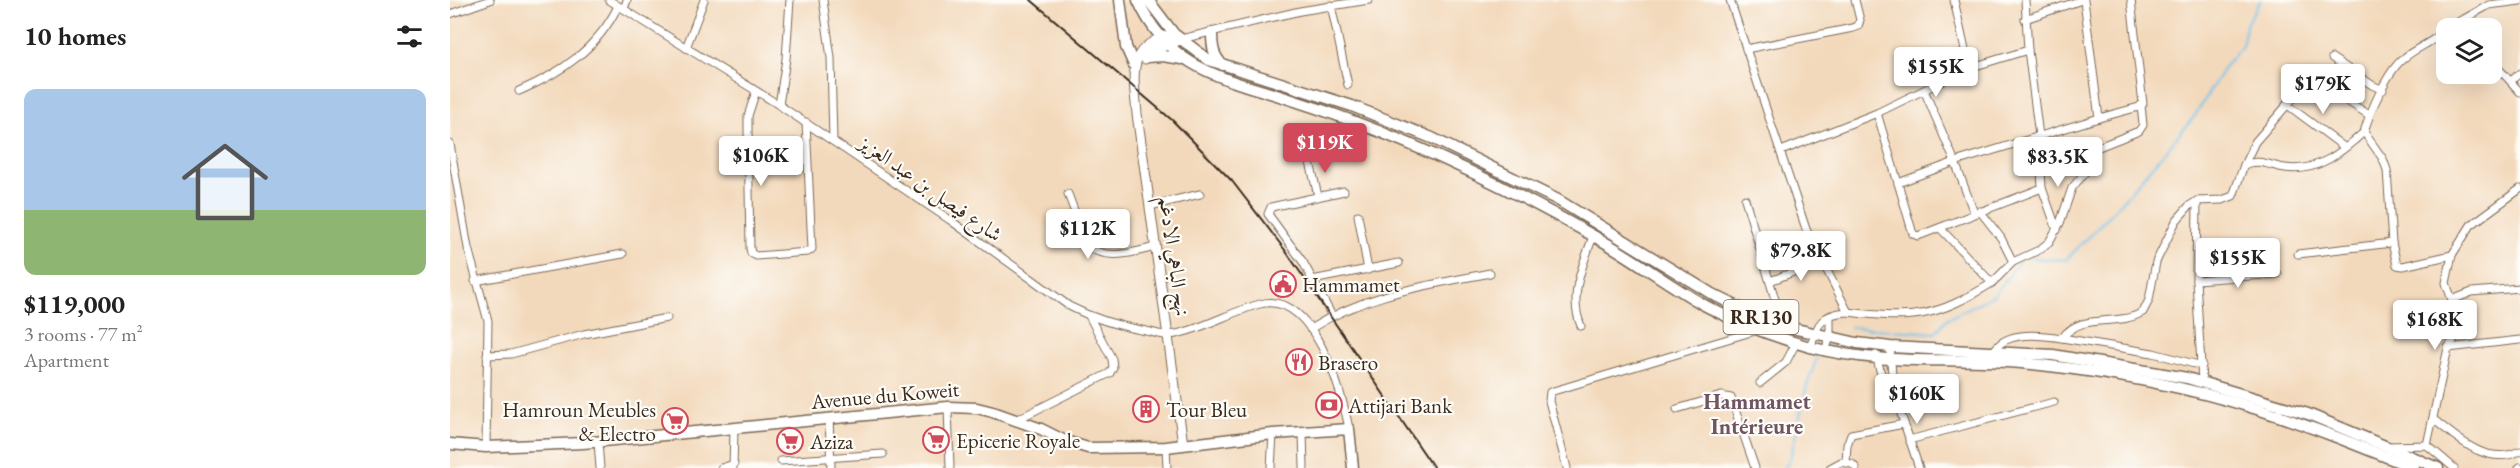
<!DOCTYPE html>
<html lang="en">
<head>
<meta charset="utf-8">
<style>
  :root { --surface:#fff; --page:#f2f2f2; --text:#222; --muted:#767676; --line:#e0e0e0; --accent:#d1495b }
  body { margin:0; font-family:"EB Garamond",Amiri,serif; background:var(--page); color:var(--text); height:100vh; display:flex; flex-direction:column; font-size:22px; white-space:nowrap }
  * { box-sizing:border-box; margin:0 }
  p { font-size:20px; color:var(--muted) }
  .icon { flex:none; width:33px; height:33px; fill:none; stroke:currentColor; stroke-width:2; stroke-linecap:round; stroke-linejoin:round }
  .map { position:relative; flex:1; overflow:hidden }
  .details { display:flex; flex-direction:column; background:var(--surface); width:450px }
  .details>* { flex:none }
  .tools { position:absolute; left:1986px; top:18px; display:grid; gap:12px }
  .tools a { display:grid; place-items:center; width:66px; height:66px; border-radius:12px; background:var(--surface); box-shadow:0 6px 24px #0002; font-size:30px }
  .price { position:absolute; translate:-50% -51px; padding:0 14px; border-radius:6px; background:#fff; color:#222; font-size:20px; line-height:39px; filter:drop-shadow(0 2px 3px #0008) }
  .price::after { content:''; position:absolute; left:50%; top:36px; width:18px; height:14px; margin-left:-9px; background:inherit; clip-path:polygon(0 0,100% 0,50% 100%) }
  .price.on { background:var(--accent); color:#fff }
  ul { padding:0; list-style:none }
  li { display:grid; align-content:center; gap:12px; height:318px; padding:0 24px }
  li+li { border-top:2px solid var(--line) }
  li span { display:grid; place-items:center; height:186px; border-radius:12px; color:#555 }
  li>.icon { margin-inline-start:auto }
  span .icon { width:108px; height:108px; fill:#fffc; stroke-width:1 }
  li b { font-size:26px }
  h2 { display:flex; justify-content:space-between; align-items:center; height:72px; padding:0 24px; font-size:26px }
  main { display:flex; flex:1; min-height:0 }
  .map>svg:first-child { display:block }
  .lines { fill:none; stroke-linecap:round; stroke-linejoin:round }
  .stream { stroke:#6fc2eb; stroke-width:2 }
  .minor-casing { stroke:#7b6755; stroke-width:9 }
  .secondary-casing { stroke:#7b6755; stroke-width:11 }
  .primary-casing { stroke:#7b6755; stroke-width:13 }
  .trunk-casing { stroke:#7b6755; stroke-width:13 }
  .minor { stroke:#fff; stroke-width:7 }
  .secondary { stroke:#fff; stroke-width:9 }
  .primary { stroke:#fff; stroke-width:10 }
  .trunk { stroke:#fff; stroke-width:10 }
  .rail { stroke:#3b2a1e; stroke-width:2 }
  .labels { text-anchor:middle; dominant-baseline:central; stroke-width:4.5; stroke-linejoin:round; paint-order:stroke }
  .shield { fill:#fdfcf7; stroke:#75695f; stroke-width:1.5 }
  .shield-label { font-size:20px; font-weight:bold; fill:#3b2a1e }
  .street-label { font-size:21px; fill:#3b2a1e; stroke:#fdfcf7 }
  .poi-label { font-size:21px; fill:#3b2a1e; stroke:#fdfcf7; text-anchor:start }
  .neighbourhood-label { font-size:22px; font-weight:bold; fill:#6f5564; stroke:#fdfcf7 }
</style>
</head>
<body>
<main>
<section class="details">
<h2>10 homes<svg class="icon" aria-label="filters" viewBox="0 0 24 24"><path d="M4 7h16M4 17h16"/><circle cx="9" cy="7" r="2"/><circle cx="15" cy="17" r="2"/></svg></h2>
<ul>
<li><span style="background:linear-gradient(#a9c7e8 65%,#8fb573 0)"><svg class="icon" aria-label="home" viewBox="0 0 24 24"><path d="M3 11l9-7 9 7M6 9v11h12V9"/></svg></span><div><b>$119,000</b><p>3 rooms · 77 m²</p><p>Apartment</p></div></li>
</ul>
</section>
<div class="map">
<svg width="2070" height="468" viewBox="0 0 2070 468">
  <rect width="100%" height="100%" fill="#fdfcf7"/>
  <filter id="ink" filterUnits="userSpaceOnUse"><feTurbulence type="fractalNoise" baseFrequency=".0167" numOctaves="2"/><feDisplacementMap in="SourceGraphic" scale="12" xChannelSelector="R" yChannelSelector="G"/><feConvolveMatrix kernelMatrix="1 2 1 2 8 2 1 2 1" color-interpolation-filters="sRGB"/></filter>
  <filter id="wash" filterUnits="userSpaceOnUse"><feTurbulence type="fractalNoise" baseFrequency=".008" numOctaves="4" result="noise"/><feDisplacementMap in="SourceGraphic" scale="24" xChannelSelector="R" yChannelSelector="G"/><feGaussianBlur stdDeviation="1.35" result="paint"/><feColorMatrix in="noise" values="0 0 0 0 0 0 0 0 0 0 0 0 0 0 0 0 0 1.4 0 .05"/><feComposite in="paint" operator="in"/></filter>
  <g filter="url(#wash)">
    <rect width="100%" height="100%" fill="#f3d9bb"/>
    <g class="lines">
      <g class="stream">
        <path d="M1579,258L1616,260L1668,206L1744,117L1777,63L1792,46L1797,22L1811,0"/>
        <path d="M1399,327L1485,333L1497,319L1544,295L1569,262"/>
        <path d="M1335,468L1340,459L1357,385L1367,358"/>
      </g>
    </g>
  </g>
  <g filter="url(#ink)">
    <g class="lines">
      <defs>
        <g id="minor">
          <path d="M159,0L329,105L500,220L619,306C644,319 668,326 696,331C703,332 712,336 719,335C747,332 782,311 810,304C863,290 892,391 899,429"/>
          <path d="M373,0L381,58L383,141"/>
          <path d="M1280,0L1356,229L1398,312C1373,313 1366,324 1361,347"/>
          <path d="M1504,0L1519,68"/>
          <path d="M881,5L898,85"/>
          <path d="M174,9L177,0"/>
          <path d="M0,14L40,0"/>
          <path d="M1575,19L1632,0"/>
          <path d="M2011,20L2017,28"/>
          <path d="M1998,28L2039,5L2070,1"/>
          <path d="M731,39L850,11L919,0"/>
          <path d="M236,48L254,0"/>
          <path d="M1296,49L1403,28L1408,26L1410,20L1405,0"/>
          <path d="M1882,58L1922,85L1933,90"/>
          <path d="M2042,61L2070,92"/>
          <path d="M2061,81L2070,73"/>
          <path d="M1474,90L1505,162L1524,213"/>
          <path d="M69,91C111,73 148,48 168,6"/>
          <path d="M306,91L298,116V129L300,248L301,253L306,256L358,252L362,249L356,122"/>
          <path d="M1836,104L1894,147"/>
          <path d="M329,105L336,59L340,0"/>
          <path d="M1427,113L1448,183L1505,162L1649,118L1634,0"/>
          <path d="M1649,118L1689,107L1693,104L1681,0"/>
          <path d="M1914,132C1920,112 1937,71 1954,58C1967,47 1984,42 1996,30"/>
          <path d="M0,144L18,248L38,321L36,447"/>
          <path d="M1331,151L1427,113L1519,68L1578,50L1575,0"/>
          <path d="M859,158L868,196"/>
          <path d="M1794,165L1805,142L1858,81L1871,84L1919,115"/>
          <path d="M1448,183L1463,234L1468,236L1592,188L1589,136L1578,50"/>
          <path d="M1592,188L1607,230"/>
          <path d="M618,194L637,245C655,262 684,252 705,247"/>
          <path d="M1295,199L1333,326"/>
          <path d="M1747,201L1746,280L1752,382"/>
          <path d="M700,206L750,194"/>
          <path d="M1530,211L1551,238L1563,262"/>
          <path d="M908,215L918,270"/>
          <path d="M1848,254L1942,243"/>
          <path d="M862,280L949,263"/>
          <path d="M1746,280L1828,274"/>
          <path d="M25,281L173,254"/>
          <path d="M1320,281L1372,261"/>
          <path d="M1542,283L1563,262L1589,250L1599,242L1610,223L1622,188L1636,171L1646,148L1689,131L1693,125L1691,105"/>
          <path d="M2002,300L2022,292L2070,288"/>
          <path d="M1398,312C1464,320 1485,318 1542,283L1490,228"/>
          <path d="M882,316L853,262L818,214L821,207L894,191"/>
          <path d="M1131,326C1118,295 1133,266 1143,236"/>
          <path d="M860,329C917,293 975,286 1040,273"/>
          <path d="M1612,338L1703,353L1752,366"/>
          <path d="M1440,347L1443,390L1469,468"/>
          <path d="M1998,348L2008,333L2002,300L1996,283L2002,255L2021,225L2070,189"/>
          <path d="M1375,350L1380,338V316"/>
          <path d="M1544,351C1556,330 1592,335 1612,338C1632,311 1666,328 1693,312L1699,300L1706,262L1726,221L1739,206L1747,201L1772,200L1783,196L1794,165C1809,158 1820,166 1835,168C1867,173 1892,152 1914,132L1933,159L1937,170L1942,243L1947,265L1953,266L2002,255"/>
          <path d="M37,355L61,354L134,334L217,318"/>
          <path d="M1426,355L1431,374L1443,390"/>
          <path d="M1310,383L1336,362L1346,343"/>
          <path d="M498,407L500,468"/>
          <path d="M1227,409L1271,396L1281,398L1305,468"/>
          <path d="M379,418L381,468"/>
          <path d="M1983,419C2008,438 2036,467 2070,451"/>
          <path d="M566,420L660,373L663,367L662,359L639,316"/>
          <path d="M853,432L854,468"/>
          <path d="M1459,440L1604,402"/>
          <path d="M148,442L150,468"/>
          <path d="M1977,445L1998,348L2070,340"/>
          <path d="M1938,446L1977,445L2004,468"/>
          <path d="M716,447L717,468"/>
          <path d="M331,461L433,454"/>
          <path d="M1396,462L1397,445L1401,434L1454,424"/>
          <path d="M271,468L284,464"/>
          <path d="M283,468L284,429"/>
          <path d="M821,468L823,434"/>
          <path d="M1117,468L1099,401L1100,392L1308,330"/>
          <path d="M1380,468L1391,462L1402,464L1406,468"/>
          <path d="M2069,468L2070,467"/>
        </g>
        <g id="secondary">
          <path d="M724,34C674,46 684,75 687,114L733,444"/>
          <path d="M695,59L707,49L730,40"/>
        </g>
        <path id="primary" d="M0,444L36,447L133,443L498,407L527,408L543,412L591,429L615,441L638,448L716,447L823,434L899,429L903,468"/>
        <g id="trunk">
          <path d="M670,0L676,47L684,65"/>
          <path d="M688,0C719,70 774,78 839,99C950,134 1055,185 1156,243C1190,263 1222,287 1256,306C1289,324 1325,337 1360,347C1437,367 1505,356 1582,364C1658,372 1735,386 1807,409C1861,426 1912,447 1964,468"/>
          <path d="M698,0L724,34L759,60L902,106L982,138L1108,200L1262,294L1296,311L1333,326L1407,343L1440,347L1603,355L1737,378L1858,414L1988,468"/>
          <path d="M762,33C762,46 763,56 773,65"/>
          <path d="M697,57L713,56L732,59"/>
        </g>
      </defs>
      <use href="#minor" class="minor-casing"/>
      <use href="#secondary" class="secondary-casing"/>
      <use href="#primary" class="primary-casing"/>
      <use href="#trunk" class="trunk-casing"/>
      <use href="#minor" class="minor"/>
      <use href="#secondary" class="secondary"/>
      <use href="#primary" class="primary"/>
      <use href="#trunk" class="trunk"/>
      <path class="rail" d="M581,0L722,120L782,181L835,250L984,468"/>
    </g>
  </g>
  <defs>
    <symbol id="civic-ring" viewBox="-11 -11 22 22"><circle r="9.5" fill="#fdfcf7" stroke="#d1495b" stroke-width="1.5"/><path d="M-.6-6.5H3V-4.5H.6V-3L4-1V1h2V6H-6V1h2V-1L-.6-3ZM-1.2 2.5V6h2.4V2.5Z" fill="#d1495b"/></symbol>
    <symbol id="restaurant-ring" viewBox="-11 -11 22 22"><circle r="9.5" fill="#fdfcf7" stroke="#d1495b" stroke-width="1.5"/><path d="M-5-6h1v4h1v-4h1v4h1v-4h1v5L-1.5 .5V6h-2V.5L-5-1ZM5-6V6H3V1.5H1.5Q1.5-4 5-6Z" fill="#d1495b"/></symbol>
    <symbol id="bank-ring" viewBox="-11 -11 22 22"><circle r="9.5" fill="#fdfcf7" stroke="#d1495b" stroke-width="1.5"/><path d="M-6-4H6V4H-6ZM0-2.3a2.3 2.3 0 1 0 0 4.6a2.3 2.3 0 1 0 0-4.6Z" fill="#d1495b"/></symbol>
    <symbol id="building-ring" viewBox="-11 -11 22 22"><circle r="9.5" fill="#fdfcf7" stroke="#d1495b" stroke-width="1.5"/><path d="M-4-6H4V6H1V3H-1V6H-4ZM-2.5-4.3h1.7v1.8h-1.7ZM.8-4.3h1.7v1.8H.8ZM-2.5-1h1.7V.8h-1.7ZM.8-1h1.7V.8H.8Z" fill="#d1495b"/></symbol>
    <symbol id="supermarket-ring" viewBox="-11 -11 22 22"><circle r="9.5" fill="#fdfcf7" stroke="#d1495b" stroke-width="1.5"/><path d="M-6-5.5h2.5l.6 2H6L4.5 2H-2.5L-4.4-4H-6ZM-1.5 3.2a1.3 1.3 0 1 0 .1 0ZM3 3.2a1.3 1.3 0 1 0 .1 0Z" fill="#d1495b"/></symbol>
  </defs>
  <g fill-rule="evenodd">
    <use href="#civic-ring" x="818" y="269" width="30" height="30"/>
    <use href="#restaurant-ring" x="834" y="347" width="30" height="30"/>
    <use href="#bank-ring" x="864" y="390" width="30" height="30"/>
    <use href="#building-ring" x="681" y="394" width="30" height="30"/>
    <use href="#supermarket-ring" x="210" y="406" width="30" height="30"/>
    <use href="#supermarket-ring" x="471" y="425" width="30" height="30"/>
    <use href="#supermarket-ring" x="325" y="426" width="30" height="30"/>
  </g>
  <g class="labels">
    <rect class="shield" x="1273.5" y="300" width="75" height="34" rx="4.5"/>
    <g class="shield-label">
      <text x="1311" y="317">RR130</text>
    </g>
    <g class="street-label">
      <text transform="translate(481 188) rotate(35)">شارع فيصل بن عبد العزيز</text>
      <text transform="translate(725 256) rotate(82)">نهج الباهي الادغم</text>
      <text transform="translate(435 395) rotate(-5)">Avenue du Koweit</text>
    </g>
    <g class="poi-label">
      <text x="852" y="284">Hammamet</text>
      <text x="868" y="362">Brasero</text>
      <text x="898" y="405">Attijari Bank</text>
      <text x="206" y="409" text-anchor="end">Hamroun Meubles<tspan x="206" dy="24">&amp; Electro</tspan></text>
      <text x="716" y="409">Tour Bleu</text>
      <text x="506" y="440">Epicerie Royale</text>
      <text x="360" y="441">Aziza</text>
    </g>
    <g class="neighbourhood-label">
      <text x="1307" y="401">Hammamet<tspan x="1307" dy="25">Intérieure</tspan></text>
    </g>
  </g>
</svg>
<div class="tools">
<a><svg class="icon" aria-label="layers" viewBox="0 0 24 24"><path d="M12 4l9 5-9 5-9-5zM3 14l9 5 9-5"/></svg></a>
</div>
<b class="price" style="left:1486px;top:98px">$155K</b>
<b class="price" style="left:1873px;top:115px">$179K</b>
<b class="price on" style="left:875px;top:174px">$119K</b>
<b class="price" style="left:311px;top:187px">$106K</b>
<b class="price" style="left:1608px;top:188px">$83.5K</b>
<b class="price" style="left:638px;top:260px">$112K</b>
<b class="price" style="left:1351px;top:282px">$79.8K</b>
<b class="price" style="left:1788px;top:289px">$155K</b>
<b class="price" style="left:1985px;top:351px">$168K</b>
<b class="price" style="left:1467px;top:425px">$160K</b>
</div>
</main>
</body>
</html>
